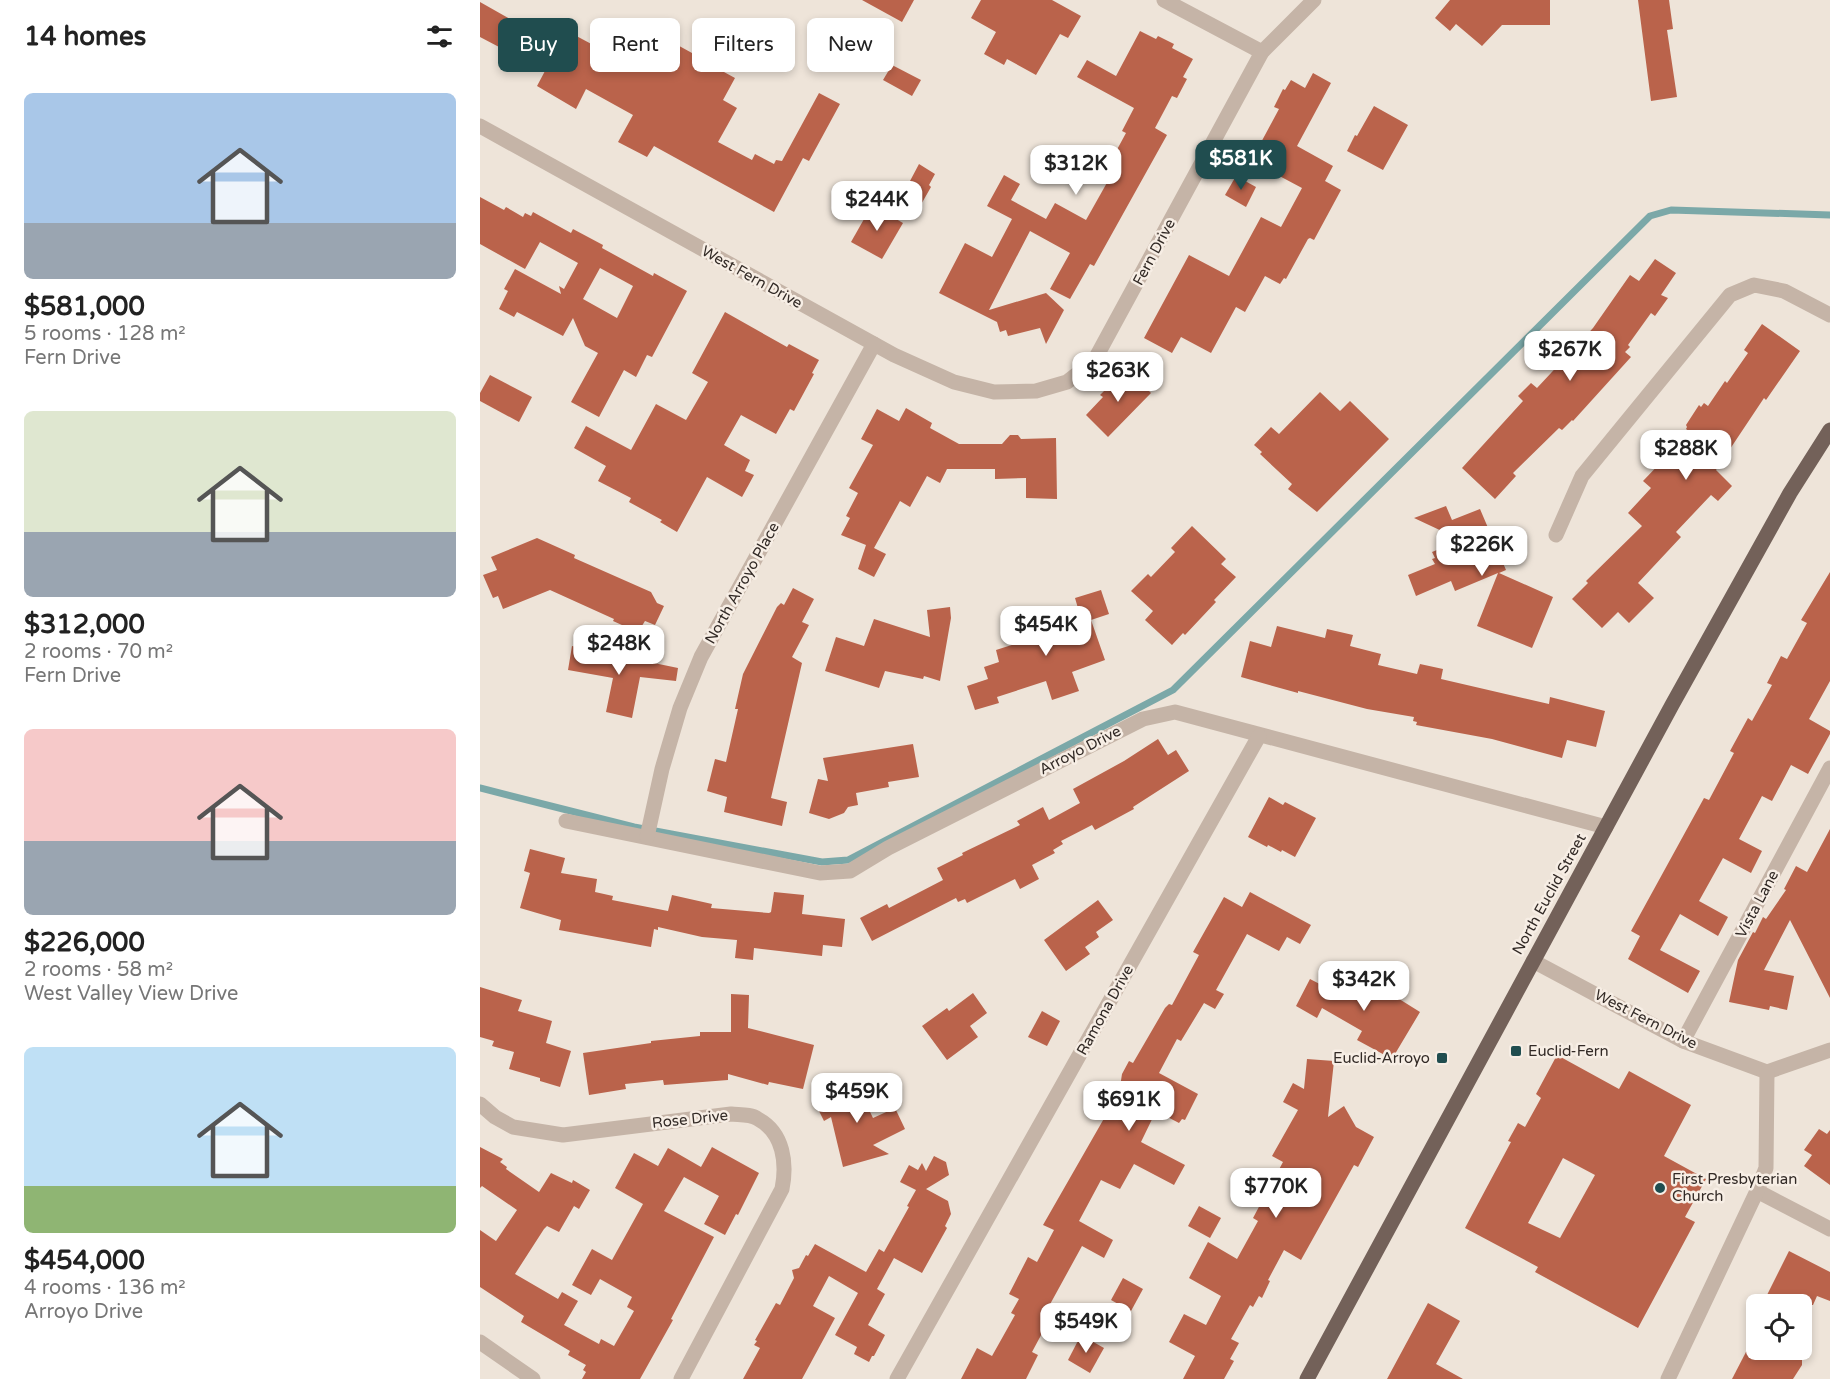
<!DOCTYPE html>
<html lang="en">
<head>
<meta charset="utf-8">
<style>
  :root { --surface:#fff; --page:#f6f6f6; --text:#222; --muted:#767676; --accent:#204d4f }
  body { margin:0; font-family:"Varela Round",sans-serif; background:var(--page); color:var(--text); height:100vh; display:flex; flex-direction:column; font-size:22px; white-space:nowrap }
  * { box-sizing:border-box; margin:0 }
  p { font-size:20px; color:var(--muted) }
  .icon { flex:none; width:33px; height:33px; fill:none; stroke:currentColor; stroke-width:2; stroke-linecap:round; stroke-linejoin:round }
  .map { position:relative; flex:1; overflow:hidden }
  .details { display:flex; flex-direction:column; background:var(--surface); width:480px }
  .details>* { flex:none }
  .guide { position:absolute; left:18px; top:18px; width:570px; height:54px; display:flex; gap:12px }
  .fabs { position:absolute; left:1266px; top:1294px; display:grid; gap:12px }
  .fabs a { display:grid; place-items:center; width:66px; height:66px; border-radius:9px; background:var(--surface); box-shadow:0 3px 9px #0003; font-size:30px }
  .price { position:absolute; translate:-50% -51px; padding:0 14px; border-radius:12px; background:#fff; color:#222; font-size:20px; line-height:39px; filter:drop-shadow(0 2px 3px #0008) }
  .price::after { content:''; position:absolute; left:50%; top:36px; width:18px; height:14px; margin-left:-9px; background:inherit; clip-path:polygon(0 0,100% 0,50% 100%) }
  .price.selected { background:var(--accent); color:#fff }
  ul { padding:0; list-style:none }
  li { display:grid; align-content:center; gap:12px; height:318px; padding:0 24px }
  li span { display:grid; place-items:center; height:186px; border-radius:9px; color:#555 }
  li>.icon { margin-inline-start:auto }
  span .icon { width:108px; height:108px; fill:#fffc; stroke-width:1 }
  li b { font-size:26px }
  h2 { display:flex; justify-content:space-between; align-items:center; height:72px; padding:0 24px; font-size:26px }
  .chip { padding:0 21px; border-radius:9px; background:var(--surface); box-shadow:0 3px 9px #0003; font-size:21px; line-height:54px }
  .chip.selected { background:var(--accent); color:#fff }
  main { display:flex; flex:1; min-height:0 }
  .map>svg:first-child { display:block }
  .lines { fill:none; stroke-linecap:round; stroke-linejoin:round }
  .stream { stroke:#7ba8a8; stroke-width:7 }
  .building { fill:#ba634b; fill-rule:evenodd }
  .minor { stroke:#c5b4a7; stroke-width:15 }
  .major { stroke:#736159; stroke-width:15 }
  .poi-dot { fill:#204d4f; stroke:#f7eee5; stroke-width:2 }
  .labels { text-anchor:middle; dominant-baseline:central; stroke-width:5; stroke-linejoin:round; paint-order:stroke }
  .street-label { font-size:15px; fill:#322a26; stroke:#f7eee5 }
  .poi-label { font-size:15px; fill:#322a26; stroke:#f7eee5; text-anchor:start }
</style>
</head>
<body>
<main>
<section class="details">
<h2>14 homes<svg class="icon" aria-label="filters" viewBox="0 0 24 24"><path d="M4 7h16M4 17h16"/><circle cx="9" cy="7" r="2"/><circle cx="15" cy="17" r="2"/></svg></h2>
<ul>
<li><span style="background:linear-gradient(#a9c7e8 70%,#9aa5b1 0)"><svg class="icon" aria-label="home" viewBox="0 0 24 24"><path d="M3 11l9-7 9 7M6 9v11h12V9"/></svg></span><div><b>$581,000</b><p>5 rooms · 128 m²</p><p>Fern Drive</p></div></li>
<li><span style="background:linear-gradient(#dfe7d0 65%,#9aa5b1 0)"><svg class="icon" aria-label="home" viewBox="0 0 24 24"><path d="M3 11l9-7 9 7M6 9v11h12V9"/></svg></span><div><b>$312,000</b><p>2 rooms · 70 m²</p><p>Fern Drive</p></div></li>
<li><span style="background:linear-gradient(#f6c9c9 60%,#9aa5b1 0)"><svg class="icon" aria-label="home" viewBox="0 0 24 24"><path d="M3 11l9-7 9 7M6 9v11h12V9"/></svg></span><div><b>$226,000</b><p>2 rooms · 58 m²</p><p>West Valley View Drive</p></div></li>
<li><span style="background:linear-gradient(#bfe0f5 75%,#8fb573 0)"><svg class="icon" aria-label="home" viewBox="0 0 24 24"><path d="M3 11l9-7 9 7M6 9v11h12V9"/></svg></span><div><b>$454,000</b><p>4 rooms · 136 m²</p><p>Arroyo Drive</p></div></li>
</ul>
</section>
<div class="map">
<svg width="1350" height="1379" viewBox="0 0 1350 1379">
  <rect width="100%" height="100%" fill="#eee4d9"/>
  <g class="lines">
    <path class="stream" d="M0,788L154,827L342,862L368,860L693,690L1170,216L1191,210L1350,215"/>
  </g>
  <g class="building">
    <path d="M382,0H434L422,22Z"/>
    <path d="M501,0H572L601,16L588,38L580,34L556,75L527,59L524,65L504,54L516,32L491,18Z"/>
    <path d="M970,0H1070V25H1022L1002,46L976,24L970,31L955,18Z"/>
    <path d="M1158,0H1189L1193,29L1187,30L1197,97L1171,101Z"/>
    <path d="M0,2L48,29L44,37L75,54L87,31L132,55L146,30L187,52L192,42L212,53L219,40L241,52L233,66L255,78L243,100L257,108L238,142L272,160L275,154L294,164L296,160L302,161L339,93L360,104L329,161L323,158L294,212L174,146L167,157L138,142L153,115L106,89L96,109L57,86L65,71L0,37Z"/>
    <path d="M660,31L676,39L678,36L694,44L692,48L713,59L703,77L707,79L697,98L692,96L675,128L687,135L614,266L610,264L590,299L570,289L590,253L550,231L509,310L566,293L584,310L566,344L560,328L528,336L526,330L520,332L517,322L459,293L485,243L512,257L532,219L507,206L524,175L540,184L531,200L566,219L575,203L606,220L633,172L627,168L646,133L642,131L654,108L597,77L607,60L636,76Z"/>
    <path d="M412,65L441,80L432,96L403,80Z"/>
    <path d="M833,73L851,83L817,146L853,166L845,181L861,190L834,240L830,238L828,239L806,279L804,278L800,284L785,276L765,312L756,307L731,353L701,337L692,353L664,338L709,255L749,276L781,217L801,227L822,188L788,170L795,157L778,148L799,109L794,107L803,89L805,90L811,80L825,88Z"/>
    <path d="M894,106L928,125L903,170L867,151L875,135L877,136Z"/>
    <path d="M439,164L455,174L449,185L451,187L439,208L421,198Z"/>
    <path d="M756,176L776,187L766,207L745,195Z"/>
    <path d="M0,197L24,210L26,207L43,217L45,213L51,216L53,212L91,233L93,229L123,245L122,248L173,276L174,273L207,291L172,357L167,355L156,377L144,370L119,417L91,402L118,353L105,346L93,318L83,336L37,312L34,317L19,309L28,291L24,289L35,269L81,294L79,286L84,289L98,263L60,242L45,269L0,244ZM120,268L153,286L137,318L103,299Z"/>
    <path d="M392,205L423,223L402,259L371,242Z"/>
    <path d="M1175,259L1196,273L1181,295L1188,298L1175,316L1171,313L1148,345L1150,347L1145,352L1151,357L1093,421L1092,420L1082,430L1079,428L1033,473L1036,476L1015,499L982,468L1043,401L1038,396L1051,383L1057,388L1113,328L1150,275L1159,281Z"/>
    <path d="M245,312L307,347L309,344L339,360L332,373L334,374L314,411L310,409L296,434L261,415L244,445L270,460L265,471L274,475L262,497L227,477L197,532L180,522L182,520L149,502L151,498L118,481L126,466L94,448L106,426L151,450L176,404L206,420L228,382L212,373Z"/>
    <path d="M1282,324L1320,351L1286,400L1284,398L1236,470L1252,486L1238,501L1231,495L1196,532L1201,537L1158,583L1174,598L1149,623L1138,612L1122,628L1092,599L1108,583L1106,581L1162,526L1148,513L1171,488L1163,481L1210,432L1206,429L1207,427L1206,425L1219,405L1221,407L1224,403L1228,406L1245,381L1247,383L1268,353L1264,350Z"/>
    <path d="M648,370L671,393L628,437L606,415L623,397L620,395L635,380L637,382Z"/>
    <path d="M10,375L52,397L39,422L0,401V393Z"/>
    <path d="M840,392L860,411L870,401L909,439L837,512L808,489L812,484L780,454L782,452L774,445L791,427L799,434Z"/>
    <path d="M426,408L452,423L450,428L479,444H522L530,435H538L541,439L576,438L577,499L546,498V478L515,479V469H467L460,483L447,476L430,507L420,501L394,548L406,554L394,577L378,569L386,545L361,535L370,518L366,516L378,493L369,488L393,445L381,439L397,409L419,421Z"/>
    <path d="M966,506L972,520L1000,509L1026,570L1019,573L1073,597L1052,648L997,626L1018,573L975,591L971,581L936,596L928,575L955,564L952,559L955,558L952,552L981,540L934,518Z"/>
    <path d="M712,526L746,559L741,564L756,577L734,600L736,602L705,635L703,633L692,645L665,620L673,611L651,591L668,574L671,577L695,552L691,548Z"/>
    <path d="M57,538L95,555L94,558L171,592L177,603L184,606L175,625L165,621L160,629L153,630L133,621L134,619L70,590L23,609L18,596L13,598L3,575L17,570L11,557Z"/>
    <path d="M1350,572V681L1329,719L1350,731V734L1328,774L1311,765L1292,801L1282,796L1259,839L1282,851L1271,873L1243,858L1219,901L1248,917L1238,936L1200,914L1180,950L1220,971L1208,993L1148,959L1160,936L1151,931L1224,798L1229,800L1254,753L1250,751L1268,718L1272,721L1292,685L1287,683L1301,656L1307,659L1327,623L1321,620Z"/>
    <path d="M313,588L334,599L322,622L329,625L312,657L322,663L291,798L307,802L302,826L244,812L247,797L227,791L235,759L246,762L258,709H255L263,674L297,607L301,603L304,605Z"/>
    <path d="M621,590L629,614L611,620L625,660L592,672L599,691L572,700L566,681L517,697L519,703L495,710L487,686L508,679L504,667L519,662L516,650L550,639L548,632L600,615L595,598Z"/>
    <path d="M470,607L471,618L460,681L444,676L443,679L405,671L399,688L345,671L356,637L384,646L394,619L450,637L447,610Z"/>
    <path d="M797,626L845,638L847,629L873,635L870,646L901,654L898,665L937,674L940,664L963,669L961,679L1069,704L1070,697L1125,711L1116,747L1087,740L1082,758L1012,739L936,725L937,722L933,721L934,717L887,709L818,691V693L761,677L770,641L791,647Z"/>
    <path d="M92,646L198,668L196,681L160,677L152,718L126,712L133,678L88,670Z"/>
    <path d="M678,739L688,755L696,750L709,771L653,807L654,809L615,830L612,825L581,841L583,844L573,850L575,853L552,865L559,879L540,889L535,879L487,903L485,899L478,902L476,898L392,941L380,918L407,904L409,908L463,880L457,868L483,855L482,853L540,825L537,821L563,807L569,820L600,803L593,789L644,761Z"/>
    <path d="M433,744L439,777L408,782L409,787L376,793L378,805L368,807L364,813L349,819L329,813L338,779L348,781L343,758Z"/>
    <path d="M789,797L803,805L805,802L836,818L815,857L802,850L801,852L788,845L787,847L768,837Z"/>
    <path d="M1350,829V998L1310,920L1284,970L1314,976L1307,1010L1290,1006L1289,1010L1249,1002L1258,960L1273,932L1275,933L1283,917L1286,919L1306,890L1304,889L1316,866L1327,872Z"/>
    <path d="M50,849L85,858L81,873L117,879L115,892L133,896L132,900L188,911L192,895L232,904L231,908L289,913L291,912L294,892L324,895L322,914L365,919L362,947L343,945L342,956L274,948L273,960L255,958L257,940L222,937L178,927V930L174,929L171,947L79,930L81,920L40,908L50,873L44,871Z"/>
    <path d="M770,892L831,925L820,944L807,937L799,951L767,934L736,990L744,994L735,1009L724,1003L701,1041L697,1039L679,1073L718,1094L705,1120L702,1119L699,1123L676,1111L661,1142L705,1165L694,1185L654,1164L640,1189L621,1180L599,1221L633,1240L624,1258L602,1246L568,1308L574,1311L552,1352L558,1355L546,1379H481L497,1348L512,1356L535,1315L531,1313L539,1299L529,1294L548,1257L557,1262L574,1230L563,1225L626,1115L635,1120L642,1074L649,1061L653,1063L685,1008L689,1004L692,1005L719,955L713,952L744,897L762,907Z"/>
    <path d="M618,900L633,920L616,932L619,937L605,947L610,954L586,971L564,940Z"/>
    <path d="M870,974L907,994L908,992L940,1012L912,1059L877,1040L882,1031L842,1008L837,1018L816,1006L830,979L857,993L865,978L867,979Z"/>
    <path d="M0,987L42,1000L38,1011L72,1021L66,1043L91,1051L80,1087L60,1081V1078L29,1069L34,1052L12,1046L14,1041L0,1037Z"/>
    <path d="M493,993L507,1013L490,1026L498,1037L467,1060L442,1026L467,1008L469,1011Z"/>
    <path d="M251,994L269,995L268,1028L334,1045L323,1089L289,1082L288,1085L248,1074V1080L184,1085L183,1080L145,1084L146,1089L109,1095L103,1053L171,1043V1041L220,1036V1032H251Z"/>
    <path d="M562,1011L580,1021L567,1046L548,1037Z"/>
    <path d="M1077,1055L1139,1089L1149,1071L1211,1105L1184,1156L1226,1179L1205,1217L1215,1222L1158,1328L1055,1272L1058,1267L985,1228L1031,1142L1028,1141L1038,1123L1045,1127L1061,1098L1056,1094ZM1083,1158L1115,1175L1080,1238L1048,1223Z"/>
    <path d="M827,1059L854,1061L848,1117L864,1106L876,1127L894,1137L878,1167L874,1165L821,1260L804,1250L788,1280L790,1281L782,1298L779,1296L773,1307L770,1305L751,1339L759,1343L750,1359L754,1361L744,1379H703L715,1356L689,1342L704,1314L726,1325L741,1296L709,1278L728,1242L757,1259L778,1221L773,1218L803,1162L792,1156L818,1110L803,1102L813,1083L824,1089Z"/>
    <path d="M375,1081L393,1118L415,1108L425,1129L393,1145L409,1154L363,1167L351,1117L344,1121L334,1101Z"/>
    <path d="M1339,1129L1347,1134L1350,1130V1185L1324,1166L1332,1155L1324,1150Z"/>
    <path d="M0,1147L23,1159L20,1162L27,1167L26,1169L59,1192L71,1173L92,1183L93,1180L110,1190L99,1209L94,1206L79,1232L67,1226L64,1229L35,1274L78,1299L82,1292L98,1301L84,1325L119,1344L121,1339L134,1346L154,1311L147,1307L152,1297L120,1279L111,1295L92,1285L112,1249L132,1260L163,1204L135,1188L154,1153L178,1166L188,1148L221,1167L232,1147L279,1173L258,1215L256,1214L245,1235L224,1224L239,1196L204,1177L184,1211L234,1237L191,1319L193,1320L160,1379H102L106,1372L103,1370L106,1365L88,1355L90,1351L41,1322L44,1316L0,1287V1230L16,1241L37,1210L2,1186L0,1188Z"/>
    <path d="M454,1156L466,1162L469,1175L446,1189L468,1201L471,1214L465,1226L467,1228L442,1273L414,1258L397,1289L405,1294L388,1325L405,1335L394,1356H392L389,1362L374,1354L377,1347L355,1335L378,1293L349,1276L333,1306L355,1318L322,1379H263L280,1348L274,1345L277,1341L275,1340L296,1303L300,1305L314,1278L312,1270L319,1268L326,1255L328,1256L335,1244L386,1272L399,1249L404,1252L429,1207L427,1206L436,1190L420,1182L429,1165L438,1170L442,1163L446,1171Z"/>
    <path d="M719,1206L741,1218L730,1238L708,1226Z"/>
    <path d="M1309,1251L1350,1272V1301L1337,1296L1333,1305H1300L1286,1297Z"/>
    <path d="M643,1278L663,1289L651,1311L631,1300Z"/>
    <path d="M948,1303L980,1321L956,1364L983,1379H907Z"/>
    <path d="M601,1335L624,1348L610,1373L588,1360Z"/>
    <path d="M1267,1350H1307L1322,1358V1365L1313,1379H1252Z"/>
  </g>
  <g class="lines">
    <g class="minor">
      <path d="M684,0L782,52"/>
      <path d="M0,126L414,355L474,382L514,392L556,391L587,382L614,361L782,52L834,0"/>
      <path d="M1076,535L1102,476L1250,295L1274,285L1304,291L1350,315"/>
      <path d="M86,821L340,873L370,871L408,848L663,719L695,712L1126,827"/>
      <path d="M167,837L182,769L200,708L221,657L394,344"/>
      <path d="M1053,961L1203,1041L1287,1072L1350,1050"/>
      <path d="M1203,1041L1350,768"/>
      <path d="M0,1104L15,1117L33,1127L83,1135L251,1114C259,1115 271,1114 278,1119C304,1133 307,1164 302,1189L201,1379"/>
      <path d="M1277,1191L1350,1229"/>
      <path d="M0,1342L53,1379"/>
      <path d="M417,1379L779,736"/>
      <path d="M1188,1379L1277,1191L1286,1168L1287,1072"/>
    </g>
    <path class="major" d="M827,1379L1192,705L1310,493L1350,430"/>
  </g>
  <g class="poi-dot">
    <rect x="1030" y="1045" width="12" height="12" rx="3"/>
    <rect x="956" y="1052" width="12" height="12" rx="3"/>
    <circle cx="1180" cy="1188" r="6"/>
  </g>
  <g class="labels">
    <g class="street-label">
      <text transform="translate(674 252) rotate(-62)">Fern Drive</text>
      <text transform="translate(272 277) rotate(29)">West Fern Drive</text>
      <text transform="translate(262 583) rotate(-61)">North Arroyo Place</text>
      <text transform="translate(600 750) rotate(-27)">Arroyo Drive</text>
      <text transform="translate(1069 894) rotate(-61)">North Euclid Street</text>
      <text transform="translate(1277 904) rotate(-62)">Vista Lane</text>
      <text transform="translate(625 1010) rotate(-61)">Ramona Drive</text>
      <text transform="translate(1166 1019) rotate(27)">West Fern Drive</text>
      <text transform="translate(210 1119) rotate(-6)">Rose Drive</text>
    </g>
    <g class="poi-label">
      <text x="1048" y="1051">Euclid-Fern</text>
      <text x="950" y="1058" text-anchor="end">Euclid-Arroyo</text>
      <text x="1192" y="1179">First Presbyterian<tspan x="1192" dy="17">Church</tspan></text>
    </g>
  </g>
</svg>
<div class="fabs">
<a><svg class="icon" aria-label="locate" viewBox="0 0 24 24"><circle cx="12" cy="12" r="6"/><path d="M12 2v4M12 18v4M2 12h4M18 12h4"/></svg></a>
</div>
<b class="price selected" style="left:761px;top:191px">$581K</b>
<b class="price" style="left:596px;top:196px">$312K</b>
<b class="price" style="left:397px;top:232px">$244K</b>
<b class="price" style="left:1090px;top:382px">$267K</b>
<b class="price" style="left:638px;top:403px">$263K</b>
<b class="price" style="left:1206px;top:481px">$288K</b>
<b class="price" style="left:1002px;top:577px">$226K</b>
<b class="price" style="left:566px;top:657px">$454K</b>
<b class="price" style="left:139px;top:676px">$248K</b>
<b class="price" style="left:884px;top:1012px">$342K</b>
<b class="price" style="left:377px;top:1124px">$459K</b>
<b class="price" style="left:649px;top:1132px">$691K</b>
<b class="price" style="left:796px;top:1219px">$770K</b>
<b class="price" style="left:606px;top:1354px">$549K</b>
<div class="guide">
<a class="chip selected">Buy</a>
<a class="chip">Rent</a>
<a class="chip">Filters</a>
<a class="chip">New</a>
</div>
</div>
</main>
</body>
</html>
